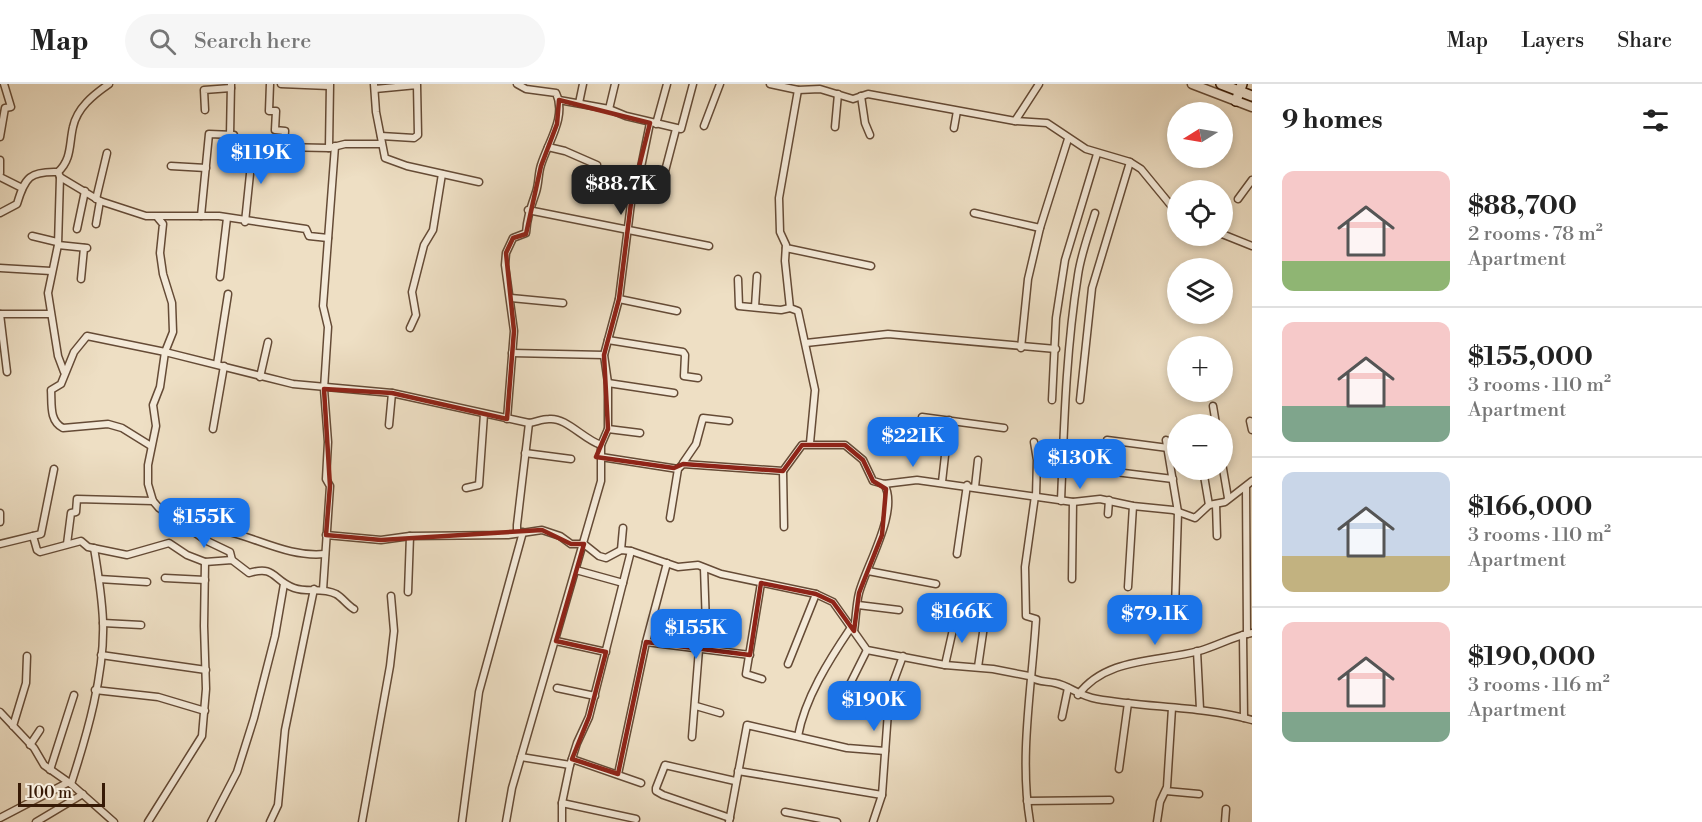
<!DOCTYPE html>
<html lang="en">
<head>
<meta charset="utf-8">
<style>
  :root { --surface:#fff; --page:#f6f6f6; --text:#222; --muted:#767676; --line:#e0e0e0; --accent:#1a73e8 }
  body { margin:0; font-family:"Libre Bodoni",serif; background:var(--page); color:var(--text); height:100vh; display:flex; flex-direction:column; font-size:22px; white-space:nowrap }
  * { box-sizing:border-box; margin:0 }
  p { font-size:20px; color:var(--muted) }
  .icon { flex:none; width:33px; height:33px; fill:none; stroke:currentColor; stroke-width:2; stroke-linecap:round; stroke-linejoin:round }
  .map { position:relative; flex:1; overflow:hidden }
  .details { display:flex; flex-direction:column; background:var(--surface); width:450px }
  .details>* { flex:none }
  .needle { width:39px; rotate:259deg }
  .controls { position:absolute; left:1167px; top:18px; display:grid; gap:12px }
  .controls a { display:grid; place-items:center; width:66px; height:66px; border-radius:50%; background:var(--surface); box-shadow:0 3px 9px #0003; font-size:30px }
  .scale { position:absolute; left:18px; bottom:15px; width:87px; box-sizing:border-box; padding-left:6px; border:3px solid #371a06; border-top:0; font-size:16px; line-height:21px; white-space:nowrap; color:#371a06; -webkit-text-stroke:4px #f4ead9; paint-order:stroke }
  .price { position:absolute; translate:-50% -51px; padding:0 14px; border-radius:12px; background:var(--accent); color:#fff; font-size:20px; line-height:39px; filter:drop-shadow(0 2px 3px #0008) }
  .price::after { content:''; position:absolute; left:50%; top:36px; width:18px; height:14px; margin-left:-9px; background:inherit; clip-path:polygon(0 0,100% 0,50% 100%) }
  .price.active { background:#222; color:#fff }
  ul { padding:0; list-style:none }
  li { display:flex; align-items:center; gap:18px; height:150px; padding:0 30px }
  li+li { border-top:2px solid var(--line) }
  li span { display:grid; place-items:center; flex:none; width:168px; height:120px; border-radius:12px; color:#555 }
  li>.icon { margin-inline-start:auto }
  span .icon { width:72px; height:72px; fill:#fffc; stroke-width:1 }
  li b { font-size:26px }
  h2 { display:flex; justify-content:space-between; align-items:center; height:72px; padding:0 30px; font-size:26px }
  header { display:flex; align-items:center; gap:36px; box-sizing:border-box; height:84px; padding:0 30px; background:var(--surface); border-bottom:2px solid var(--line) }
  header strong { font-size:28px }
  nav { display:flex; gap:33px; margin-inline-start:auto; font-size:21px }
  .search { width:420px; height:54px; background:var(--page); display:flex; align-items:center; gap:15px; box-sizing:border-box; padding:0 21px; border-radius:33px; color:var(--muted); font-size:22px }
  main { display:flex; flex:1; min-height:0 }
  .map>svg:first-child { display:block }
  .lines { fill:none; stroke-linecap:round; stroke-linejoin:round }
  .minor-casing { stroke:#654b36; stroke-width:9 }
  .tertiary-casing { stroke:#654b36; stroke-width:11 }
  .secondary-casing { stroke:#371a06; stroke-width:12 }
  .minor { stroke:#f4ead9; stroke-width:6 }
  .tertiary { stroke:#f4ead9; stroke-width:8 }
  .secondary { stroke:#f4ead9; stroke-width:9 }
  .marked { fill:none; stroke:#8f2418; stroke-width:4.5; stroke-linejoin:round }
</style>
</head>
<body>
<header>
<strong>Map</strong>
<div class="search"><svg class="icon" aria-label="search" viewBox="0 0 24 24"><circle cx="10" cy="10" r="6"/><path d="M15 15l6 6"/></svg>Search here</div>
<nav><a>Map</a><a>Layers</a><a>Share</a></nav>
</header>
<main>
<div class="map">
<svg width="1252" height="738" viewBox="0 0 1252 738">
  <rect width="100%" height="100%" fill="#eedfc4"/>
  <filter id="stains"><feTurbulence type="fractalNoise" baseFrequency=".00333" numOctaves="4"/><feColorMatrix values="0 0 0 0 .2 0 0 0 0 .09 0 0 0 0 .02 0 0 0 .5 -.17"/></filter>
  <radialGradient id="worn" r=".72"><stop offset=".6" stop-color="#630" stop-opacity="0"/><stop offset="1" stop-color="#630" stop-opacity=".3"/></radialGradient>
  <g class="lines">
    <defs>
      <g id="minor">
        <path d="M270,0L269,27H276L275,46L285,47L284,62"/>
        <path d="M281,0L329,2"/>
        <path d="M374,0L376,28L385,74L407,82L479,98"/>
        <path d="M770,0L798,6L820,5L853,15L868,10L1015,37L1047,39L1086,65L1130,78L1141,85L1178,130"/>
        <path d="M375,5L417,1L418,51L414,54L381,52"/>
        <path d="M798,6L779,114L780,148L786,161L785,177L790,224L798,227L815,306L810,359"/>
        <path d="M861,12L865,39L870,51"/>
        <path d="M559,16L609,25L626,32L681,45L693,0"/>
        <path d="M579,19L583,0"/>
        <path d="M609,25L615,0"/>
        <path d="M205,26L204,6L231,4"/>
        <path d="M1015,37L1039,0"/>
        <path d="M656,40L667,0"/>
        <path d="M704,42L720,0"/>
        <path d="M835,43L838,10"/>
        <path d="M954,44L957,27"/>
        <path d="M230,52L231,0"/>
        <path d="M0,53L5,24L11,23L4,0"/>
        <path d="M548,63L565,67L597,81"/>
        <path d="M329,64L330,0"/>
        <path d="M0,76V89"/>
        <path d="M171,82L206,84"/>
        <path d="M58,88L60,93L100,117L146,132H219L306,145L309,152L328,154"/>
        <path d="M0,93L22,104"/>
        <path d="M60,93L58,161L48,209L58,272L64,288"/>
        <path d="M632,111L658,114L676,45"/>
        <path d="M96,115L107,69"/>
        <path d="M1238,115L1252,96"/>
        <path d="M528,126L709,162"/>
        <path d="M0,129L17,120C25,93 30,87 58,88C72,75 69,60 73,43C77,24 93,11 109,0"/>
        <path d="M974,129L1040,144"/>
        <path d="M201,132L209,50L234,51L236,62L329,64L345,60H381"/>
        <path d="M158,134L163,140L160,169L163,190L172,219L173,248L165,268L160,303L153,321L156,342L148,381V400L153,417L159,424L207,457L230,468L232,476"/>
        <path d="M245,138L253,61"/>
        <path d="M96,140L100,117"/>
        <path d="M77,145L85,107"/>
        <path d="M1222,150L1252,162"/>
        <path d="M32,152L57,158"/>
        <path d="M58,161L87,164"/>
        <path d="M786,164L871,182"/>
        <path d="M0,184L51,187"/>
        <path d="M220,193L227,134"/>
        <path d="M81,195L84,164"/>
        <path d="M738,195L739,222L781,226L790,224"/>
        <path d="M511,214L563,219"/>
        <path d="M619,215L677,227"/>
        <path d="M755,223L757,192"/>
        <path d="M0,230L7,288"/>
        <path d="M0,230H50"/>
        <path d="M410,244L416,231L412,208L424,161L433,146L442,90"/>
        <path d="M608,256L683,268L685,271L684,292L698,294"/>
        <path d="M806,259L888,250L1056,265"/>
        <path d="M1021,264L1028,195L1040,144L1068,55"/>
        <path d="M512,269L604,271"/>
        <path d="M217,280L228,210"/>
        <path d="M260,293L268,258"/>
        <path d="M608,299L674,309"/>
        <path d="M1052,316L1056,234L1065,176L1097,70"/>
        <path d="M1080,316L1092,204L1130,78"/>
        <path d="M1213,322L1216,340"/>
        <path d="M922,333L1004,344"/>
        <path d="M507,335L514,247L505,181L506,169L513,154L526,149C527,133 531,123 536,108C539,99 538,90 541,81C548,58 567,33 556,9L526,5L517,0"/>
        <path d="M1250,337L1252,346"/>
        <path d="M389,341L392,309"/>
        <path d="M213,345L224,282"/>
        <path d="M608,345L640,349"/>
        <path d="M1107,356L1168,364"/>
        <path d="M1166,356L1178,428L1175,525"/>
        <path d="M1034,358L1037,376L1036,412"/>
        <path d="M151,362L122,344L108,340L63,344C49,337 52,320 51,306L61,300L74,268L87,252L165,268L293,300L392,309L529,339C536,338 542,335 549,335C566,333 583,355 601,361"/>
        <path d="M525,369L571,375"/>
        <path d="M601,373L678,385"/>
        <path d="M683,379L696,360L703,334L729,337"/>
        <path d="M1222,379L1228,414"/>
        <path d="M1099,386L1173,395"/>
        <path d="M1203,386L1209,421"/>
        <path d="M783,387L784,443"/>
        <path d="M942,398L949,336"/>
        <path d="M975,403L978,376"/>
        <path d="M1246,403L1247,550"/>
        <path d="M466,404L479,401L484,330"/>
        <path d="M1061,417C1064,342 1066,266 1078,191C1081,170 1089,149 1095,129"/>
        <path d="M1216,420L1217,452"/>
        <path d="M0,429V438"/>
        <path d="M1108,430L1109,416"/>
        <path d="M670,434L678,385L683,380L783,387L802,361H845L863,376L873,397L884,400L917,396L1073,418L1100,415L1133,422L1173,426L1195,434L1209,421L1225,418L1252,397"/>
        <path d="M192,445C238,439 278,475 325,470"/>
        <path d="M326,451L381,456L410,452L508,451L542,446L560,452L571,460H584L599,472L606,474L621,466L631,467L678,483L698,481L721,490L816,510L833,518L867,566L945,581L993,585L1029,592C1036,598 1046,597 1055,599C1070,602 1079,612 1097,615C1149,624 1201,622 1252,636"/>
        <path d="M33,452L37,466L40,468L81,457L88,463L127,471L169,459L187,471L205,478L232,476L249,489C276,481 272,496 294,504C307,509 322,503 336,510C343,514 347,521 354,525"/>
        <path d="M0,460L41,450L54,385"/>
        <path d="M67,460L71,429L76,428L77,415L153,417"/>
        <path d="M621,466L623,444"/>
        <path d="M957,470L967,401"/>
        <path d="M576,486L623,499"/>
        <path d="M868,487L936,500"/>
        <path d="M165,494L205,496"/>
        <path d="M99,495L147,498"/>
        <path d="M1072,495L1073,418"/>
        <path d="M761,499L746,590L762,595"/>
        <path d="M1128,503L1133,422"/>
        <path d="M323,506L330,402L326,395L328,358L324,305L328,243L323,222L335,62"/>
        <path d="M408,508L410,452"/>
        <path d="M858,521L899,526"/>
        <path d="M103,539L141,541"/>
        <path d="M854,547C856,534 856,521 859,509C866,482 900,426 884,400"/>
        <path d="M1243,551L1244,634"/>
        <path d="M556,557L606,568"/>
        <path d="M646,558L750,571"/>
        <path d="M1197,567L1200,625"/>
        <path d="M101,571L206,586"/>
        <path d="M788,580L816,510"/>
        <path d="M945,581L956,532"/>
        <path d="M978,583L985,535"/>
        <path d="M557,604L595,612"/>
        <path d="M95,606L158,613L205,627"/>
        <path d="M1078,611C1106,573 1158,578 1199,567C1217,562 1234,552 1252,549"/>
        <path d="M833,620L848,604L867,566"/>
        <path d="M696,622L720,629"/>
        <path d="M0,628L34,664L44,681L71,700L114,738"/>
        <path d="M1062,633L1068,604"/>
        <path d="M13,642L26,599L27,572"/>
        <path d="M798,652C805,614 829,576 850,545"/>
        <path d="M692,653L699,565L706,541L704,484"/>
        <path d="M30,661L40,646"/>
        <path d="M521,673L570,681"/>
        <path d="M572,675L641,699"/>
        <path d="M1119,685L1128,619"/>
        <path d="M50,686L74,611"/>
        <path d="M738,687L882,711"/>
        <path d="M618,690L646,558L667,479"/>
        <path d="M71,700C87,651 105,589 103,537C102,513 98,488 94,464"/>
        <path d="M1166,707L1199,710"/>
        <path d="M1027,717L1110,716"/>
        <path d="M562,719L636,735"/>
        <path d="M785,728L837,738"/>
        <path d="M0,734L67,699"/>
        <path d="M730,734L663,711L656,707V704L665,681L735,697"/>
        <path d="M36,738L83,710"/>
        <path d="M148,738L202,652L206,605L204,542L205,478"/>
        <path d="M211,738L237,688L254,634L275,552L284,500"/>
        <path d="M270,738L278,721L285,646L314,505"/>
        <path d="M362,738L390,582L394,547L391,512"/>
        <path d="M462,738L479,608L523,448H517V441L529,339"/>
        <path d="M506,738L512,704L601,397V361L608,345V299L604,271L619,215L632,111L639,93L650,39"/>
        <path d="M562,738V719L570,681L577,659L589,633L631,467"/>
        <path d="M729,738L747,641L847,664L885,667"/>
        <path d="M873,738L882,711L888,628L893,599L903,572"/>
        <path d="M1030,738C1019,672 1032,602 1036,535L1026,532L1025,483L1035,412"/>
        <path d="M1157,738L1160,718L1167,703L1172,624"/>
        <path d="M1225,738L1226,725"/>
      </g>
      <path id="tertiary" d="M1192,0L1252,23"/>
      <g id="secondary">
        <path d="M1221,0L1252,12"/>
        <path d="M1236,17L1242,0"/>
      </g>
    </defs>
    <use href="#minor" class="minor-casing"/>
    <use href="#tertiary" class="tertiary-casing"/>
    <use href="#secondary" class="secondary-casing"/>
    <use href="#minor" class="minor"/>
    <use href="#tertiary" class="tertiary"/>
    <use href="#secondary" class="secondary"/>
  </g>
  <path class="marked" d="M559,16L650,39L632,111L619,215L604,271L608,345L596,373L674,384L683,380L783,387L802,361H845L863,376L873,397L886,405L882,451L859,509L854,547L833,518L816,510L761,499L750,571L646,558L618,690L572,675L589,633L606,568L556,557L584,460H571L542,446L381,456L326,451L330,402L324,305L392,309L507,335L514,247L506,169L513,154L526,150L541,82L557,40Z"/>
  <rect width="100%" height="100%" filter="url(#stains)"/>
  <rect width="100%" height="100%" fill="url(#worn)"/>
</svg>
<div class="controls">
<a><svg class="needle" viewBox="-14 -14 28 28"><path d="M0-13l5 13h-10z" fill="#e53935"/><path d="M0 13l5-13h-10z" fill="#767676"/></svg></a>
<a><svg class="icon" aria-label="locate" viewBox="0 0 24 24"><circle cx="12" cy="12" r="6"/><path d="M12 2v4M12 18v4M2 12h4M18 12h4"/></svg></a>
<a><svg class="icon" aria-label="layers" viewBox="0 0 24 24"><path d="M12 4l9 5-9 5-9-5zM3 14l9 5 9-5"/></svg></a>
<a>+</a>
<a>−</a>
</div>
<div class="scale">100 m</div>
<b class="price" style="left:261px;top:101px">$119K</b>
<b class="price active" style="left:621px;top:132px">$88.7K</b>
<b class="price" style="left:913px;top:384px">$221K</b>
<b class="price" style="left:1080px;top:406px">$130K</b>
<b class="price" style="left:204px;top:465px">$155K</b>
<b class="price" style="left:962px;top:560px">$166K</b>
<b class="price" style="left:1155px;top:562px">$79.1K</b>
<b class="price" style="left:696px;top:576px">$155K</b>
<b class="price" style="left:874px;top:648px">$190K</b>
</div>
<section class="details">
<h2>9 homes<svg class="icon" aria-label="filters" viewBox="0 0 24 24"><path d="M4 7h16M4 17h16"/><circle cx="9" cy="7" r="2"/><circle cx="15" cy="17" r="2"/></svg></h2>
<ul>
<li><span style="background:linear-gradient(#f6c9c9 75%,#8fb573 0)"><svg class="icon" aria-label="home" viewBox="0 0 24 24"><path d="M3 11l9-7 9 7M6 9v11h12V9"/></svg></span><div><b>$88,700</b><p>2 rooms · 78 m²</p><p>Apartment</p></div></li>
<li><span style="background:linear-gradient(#f6c9c9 70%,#7fa58c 0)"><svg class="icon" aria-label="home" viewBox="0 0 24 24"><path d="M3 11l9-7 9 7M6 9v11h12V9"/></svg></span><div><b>$155,000</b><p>3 rooms · 110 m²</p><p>Apartment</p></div></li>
<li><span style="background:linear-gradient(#c9d6e8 70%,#c2b280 0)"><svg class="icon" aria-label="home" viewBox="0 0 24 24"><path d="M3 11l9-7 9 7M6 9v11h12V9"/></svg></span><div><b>$166,000</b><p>3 rooms · 110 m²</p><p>Apartment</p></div></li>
<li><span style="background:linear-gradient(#f6c9c9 75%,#7fa58c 0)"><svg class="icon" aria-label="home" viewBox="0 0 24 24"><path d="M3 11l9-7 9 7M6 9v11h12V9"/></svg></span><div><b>$190,000</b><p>3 rooms · 116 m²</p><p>Apartment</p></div></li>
</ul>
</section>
</main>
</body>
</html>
